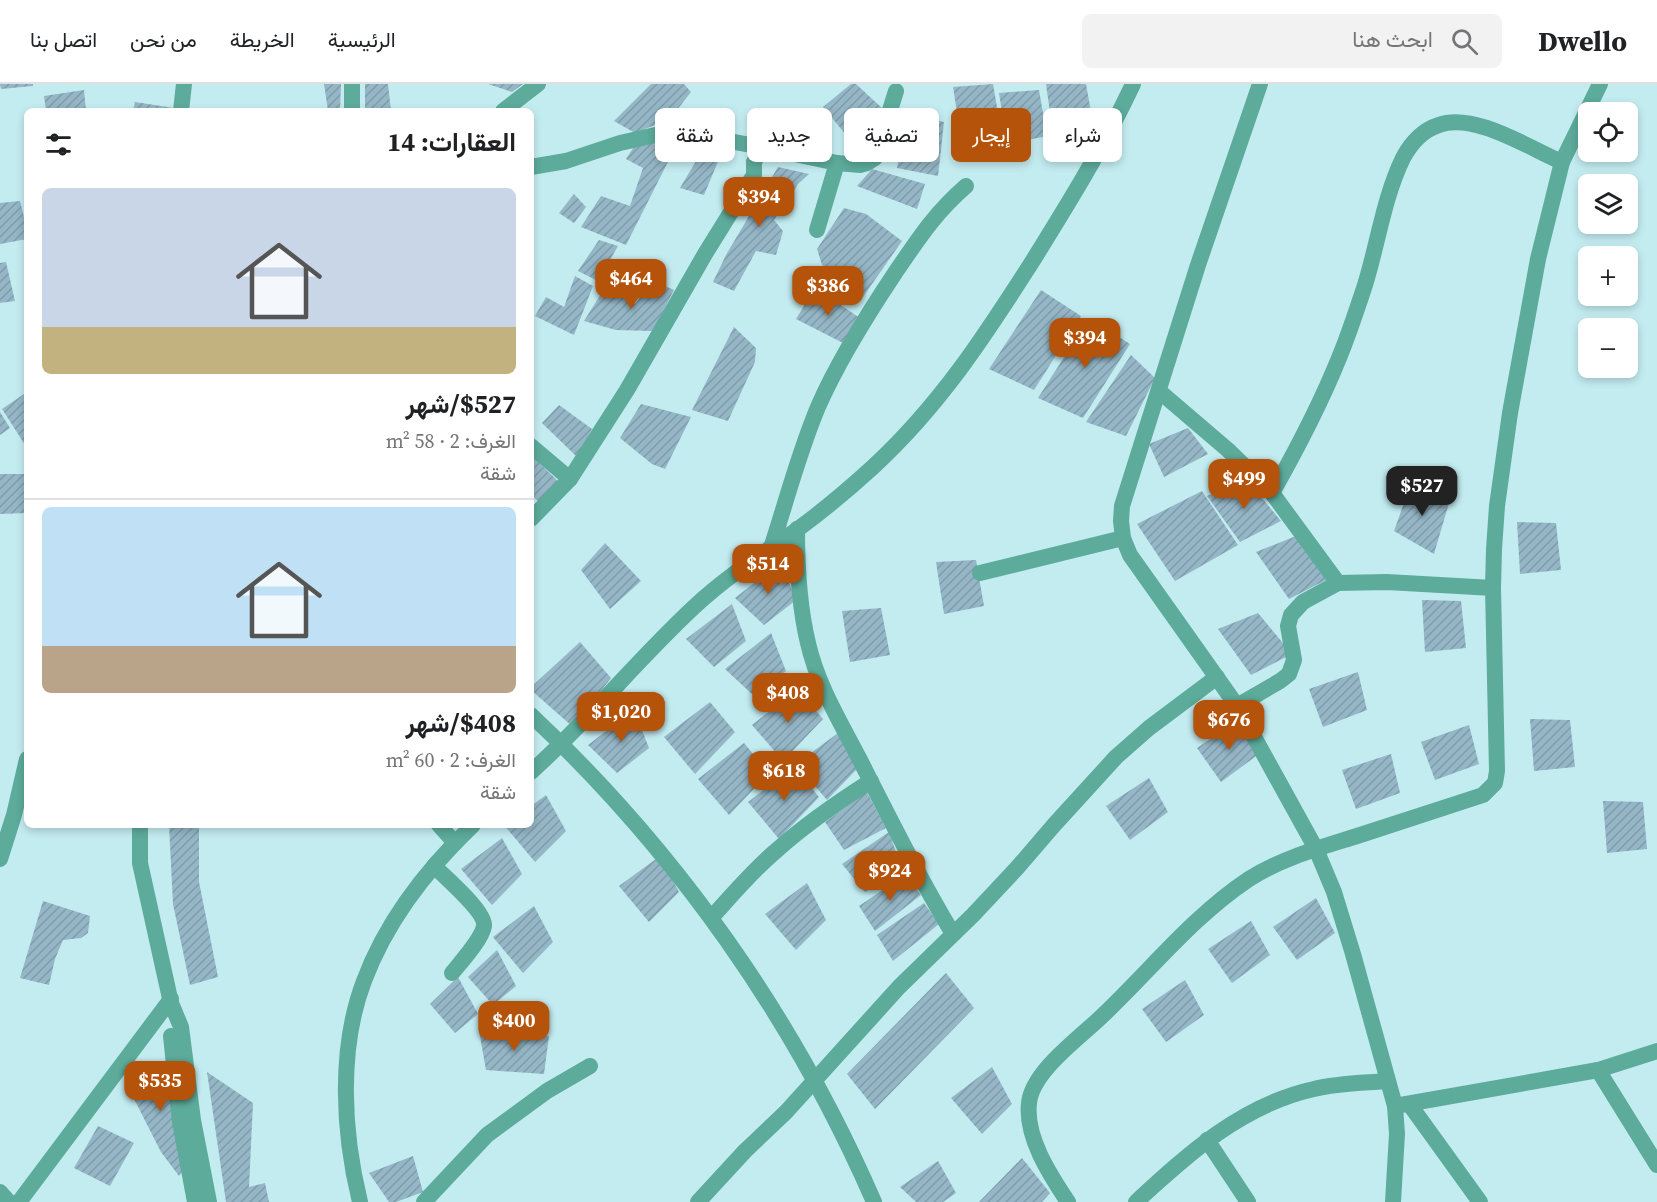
<!DOCTYPE html>
<html lang="ar">
<head>
<meta charset="utf-8">
<style>
  :root { --surface:#fff; --page:#f2f2f2; --text:#202124; --muted:#757577; --line:#e0e0e0; --accent:#b45309 }
  body { margin:0; font-family:"Source Serif 4",Vazirmatn,serif; background:var(--page); color:var(--text); direction:rtl; height:100vh; display:flex; flex-direction:column; font-size:22px; white-space:nowrap }
  * { box-sizing:border-box; margin:0 }
  p { font-size:20px; color:var(--muted) }
  .icon { flex:none; width:33px; height:33px; fill:none; stroke:currentColor; stroke-width:2; stroke-linecap:round; stroke-linejoin:round }
  .map { position:relative; flex:1; overflow:hidden; direction:ltr }
  .panel { position:absolute; left:24px; top:24px; width:510px; height:720px; display:flex; flex-direction:column; background:var(--surface); border-radius:9px; box-shadow:0 3px 9px #0003; direction:rtl }
  .panel>* { flex:none }
  .hud { position:absolute; left:552px; top:24px; width:570px; height:54px; direction:rtl; display:flex; gap:12px }
  .fabs { position:absolute; left:1578px; top:18px; display:grid; gap:12px }
  .fabs a { display:grid; place-items:center; width:60px; height:60px; border-radius:9px; background:var(--surface); box-shadow:0 3px 9px #0003; font-size:30px }
  .price { position:absolute; translate:-50% -51px; padding:0 14px; border-radius:12px; background:var(--accent); color:#fff; font-size:20px; line-height:39px; filter:drop-shadow(0 2px 3px #0008) }
  .price::after { content:''; position:absolute; left:50%; top:36px; width:18px; height:14px; margin-left:-9px; background:inherit; clip-path:polygon(0 0,100% 0,50% 100%) }
  .price.active { background:#222; color:#fff }
  ul { padding:0; list-style:none }
  li { display:grid; align-content:center; gap:12px; height:318px; padding:0 18px }
  li+li { border-top:2px solid var(--line) }
  li span { display:grid; place-items:center; height:186px; border-radius:9px; color:#555 }
  li>.icon { margin-inline-start:auto }
  span .icon { width:108px; height:108px; fill:#fffc; stroke-width:1 }
  li b { font-size:26px }
  h2 { display:flex; justify-content:space-between; align-items:center; height:72px; padding:0 18px; font-size:26px }
  .tag { padding:0 21px; border-radius:9px; background:var(--surface); box-shadow:0 3px 9px #0003; font-size:21px; line-height:54px }
  .tag.active { background:var(--accent); color:#fff }
  header { display:flex; align-items:center; gap:36px; box-sizing:border-box; height:84px; padding:0 30px; background:var(--surface); border-bottom:2px solid var(--line) }
  header strong { font-size:28px }
  nav { display:flex; gap:33px; margin-inline-start:auto; font-size:21px }
  .search { width:420px; height:54px; background:var(--page); display:flex; align-items:center; gap:15px; box-sizing:border-box; padding:0 21px; border-radius:9px; color:var(--muted); font-size:22px }
  .map>svg:first-child { display:block }
  .building { fill:url(#building-hatch) }
  .lines { fill:none; stroke-linecap:round; stroke-linejoin:round }
  .minor { stroke:#5dab9b; stroke-width:16 }
  .tertiary { stroke:#5dab9b; stroke-width:16 }
</style>
</head>
<body>
<header>
<strong>Dwello</strong>
<div class="search"><svg class="icon" aria-label="search" viewBox="0 0 24 24"><circle cx="10" cy="10" r="6"/><path d="M15 15l6 6"/></svg>ابحث هنا</div>
<nav><a>الرئيسية</a><a>الخريطة</a><a>من نحن</a><a>اتصل بنا</a></nav>
</header>
<div class="map">
<svg width="1657" height="1118" viewBox="0 0 1657 1118">
  <defs>
    <pattern id="building-hatch" width="6" height="6" patternUnits="userSpaceOnUse" patternTransform="scale(1.5)"><rect width="6" height="6" fill="#95b6c6"/><path d="M-1 1l2-2M0 6l6-6M5 7l2-2" fill="none" stroke="#7f9ca9"/></pattern>
  </defs>
  <rect width="100%" height="100%" fill="#c3ecf1"/>
  <g class="building">
    <path d="M0,0H33V2L1,5Z"/>
    <path d="M324,0H341L340,27H328Z"/>
    <path d="M365,0H388L391,27H365Z"/>
    <path d="M488,0H523L512,8Z"/>
    <path d="M651,0H684L691,8L670,35L635,49L614,37Z"/>
    <path d="M851,0H856L883,25L852,58L823,23Z"/>
    <path d="M993,0L1001,46L961,54L953,3Z"/>
    <path d="M1046,0H1086L1091,28L1051,36Z"/>
    <path d="M84,6L86,27H46L44,12Z"/>
    <path d="M1039,6L1047,52L1007,60L999,9Z"/>
    <path d="M135,18L174,24V27H133Z"/>
    <path d="M907,30L944,38L938,92L897,84Z"/>
    <path d="M659,54L677,60L626,161L581,143L601,112L630,122L643,84L626,75L635,61Z"/>
    <path d="M705,62L722,68L704,111L680,104Z"/>
    <path d="M778,83L809,90L798,100L774,136L783,147L776,171L756,167L734,207L713,198L726,171Z"/>
    <path d="M872,85L925,100L917,125L857,102Z"/>
    <path d="M574,110L586,123L574,139L559,129Z"/>
    <path d="M20,117L27,145V155L0,160V119Z"/>
    <path d="M844,124L866,130L902,157L863,213L822,181L817,165Z"/>
    <path d="M599,156L618,162L598,197L578,187Z"/>
    <path d="M6,178L15,217L0,219V179Z"/>
    <path d="M575,192L593,202L574,251L535,232L546,213L564,223Z"/>
    <path d="M654,197L674,206L653,247L616,246L584,237L604,205L635,220Z"/>
    <path d="M815,204L860,234L843,259L796,235Z"/>
    <path d="M1041,206L1081,232L1034,306L989,285Z"/>
    <path d="M1089,234L1130,260L1083,334L1038,314Z"/>
    <path d="M734,243L756,264L755,278L728,337L692,326Z"/>
    <path d="M1131,271L1155,294L1126,352L1086,338Z"/>
    <path d="M27,308V364L2,325Z"/>
    <path d="M641,320L691,333L665,385L652,380L620,354Z"/>
    <path d="M559,321L592,345L577,373L542,339Z"/>
    <path d="M0,328L10,344L0,351Z"/>
    <path d="M1188,344L1208,370L1164,393L1149,360Z"/>
    <path d="M534,374L560,399L539,418L531,411V377Z"/>
    <path d="M0,390H27V429L0,430Z"/>
    <path d="M1413,394L1449,419L1434,470L1394,447Z"/>
    <path d="M1247,396L1281,437L1240,458L1207,412Z"/>
    <path d="M1202,407L1238,461L1175,497L1137,440Z"/>
    <path d="M1517,438L1556,439L1561,486L1520,490Z"/>
    <path d="M1296,452L1330,494L1289,515L1256,468Z"/>
    <path d="M605,459L641,497L610,525L581,486Z"/>
    <path d="M976,476L984,522L944,530L936,478Z"/>
    <path d="M781,478L796,516L764,541L735,514Z"/>
    <path d="M1422,516L1461,517L1466,564L1425,568Z"/>
    <path d="M732,520L746,557L714,583L686,555Z"/>
    <path d="M881,524L890,571L850,578L842,527Z"/>
    <path d="M1258,529L1292,570L1251,591L1218,545Z"/>
    <path d="M771,549L786,587L754,612L725,585Z"/>
    <path d="M580,558L611,594L573,643L531,606V603Z"/>
    <path d="M1358,588L1367,626L1323,643L1309,605Z"/>
    <path d="M798,605L823,635L783,677L752,641Z"/>
    <path d="M710,618L735,648L695,690L664,653Z"/>
    <path d="M634,626L649,664L617,689L588,661Z"/>
    <path d="M1240,635L1259,670L1221,698L1197,664Z"/>
    <path d="M1530,635L1570,636L1575,683L1534,687Z"/>
    <path d="M1469,641L1479,680L1435,696L1421,658Z"/>
    <path d="M838,649L857,685L827,716L796,680Z"/>
    <path d="M744,659L769,689L729,731L698,695Z"/>
    <path d="M1391,670L1400,709L1356,725L1342,686Z"/>
    <path d="M794,683L819,713L779,755L748,718Z"/>
    <path d="M1149,694L1168,728L1130,756L1106,722Z"/>
    <path d="M867,708L886,744L844,766L825,738Z"/>
    <path d="M546,711L566,747L535,778L504,741H531V722Z"/>
    <path d="M1603,717L1643,718L1647,765L1607,769Z"/>
    <path d="M169,741H199V798L218,893L190,901L173,820Z"/>
    <path d="M889,748L902,785L865,808L842,780Z"/>
    <path d="M502,754L522,790L492,821L461,785Z"/>
    <path d="M660,772L679,808L649,838L619,802Z"/>
    <path d="M906,790L921,811L875,847L859,822Z"/>
    <path d="M807,799L826,836L796,866L765,830Z"/>
    <path d="M1316,814L1335,849L1297,876L1273,843Z"/>
    <path d="M43,817L90,832L88,849L81,854L63,856L55,875L49,901L20,894Z"/>
    <path d="M924,819L939,840L893,877L877,851Z"/>
    <path d="M534,822L553,858L523,889L493,853Z"/>
    <path d="M1251,837L1270,871L1232,899L1208,865Z"/>
    <path d="M497,866L516,902L493,921L468,893Z"/>
    <path d="M946,889L974,924L875,1025L847,990Z"/>
    <path d="M458,893L478,930L455,949L430,920Z"/>
    <path d="M1185,896L1204,931L1166,958L1142,925Z"/>
    <path d="M479,947L549,952L544,990L486,986Z"/>
    <path d="M153,979L170,982L184,1084L179,1092L161,1068L129,1005Z"/>
    <path d="M992,983L1012,1020L982,1050L951,1014Z"/>
    <path d="M207,988L253,1019L249,1103L265,1099L269,1118H226Z"/>
    <path d="M98,1042L134,1059L110,1102L74,1084Z"/>
    <path d="M413,1072L423,1108L396,1118H389L369,1089Z"/>
    <path d="M1022,1074L1050,1109L1042,1118H979Z"/>
    <path d="M938,1077L956,1109L943,1118H916L900,1103Z"/>
  </g>
  <g class="lines">
    <g class="minor">
      <path d="M1260,0L1198,181L1122,422L1121,437L1123,454L1130,471L1237,622L1316,765L1334,808L1353,870L1395,1022L1397,1050L1393,1118"/>
      <path d="M181,27L184,0"/>
      <path d="M503,27L538,0"/>
      <path d="M531,83L566,77L620,59L673,47L762,63L837,79L860,81L867,79L875,74L896,7"/>
      <path d="M817,146L837,79"/>
      <path d="M1159,307L1228,366L1272,409L1338,499"/>
      <path d="M531,362L570,395"/>
      <path d="M1272,409C1297,365 1320,321 1339,274C1349,250 1357,225 1365,201C1378,159 1384,113 1403,74C1411,59 1423,46 1439,41C1474,28 1529,64 1562,78"/>
      <path d="M531,435L570,395L627,306L705,170L754,91V78L762,63"/>
      <path d="M797,445C797,483 799,522 808,559C817,600 841,639 860,676C890,735 919,793 953,850"/>
      <path d="M772,461C787,415 799,368 818,323C838,277 867,231 895,189C919,154 934,130 966,102"/>
      <path d="M980,489L1123,454"/>
      <path d="M1237,622L1280,597L1289,590L1294,576L1288,542L1291,531L1303,518L1338,499L1387,498L1493,504"/>
      <path d="M531,631C677,768 794,934 874,1118"/>
      <path d="M531,688C589,636 637,576 694,523C726,493 762,470 798,445C824,426 850,404 873,383C940,321 984,253 1032,178C1068,120 1104,62 1133,0"/>
      <path d="M439,741L455,759"/>
      <path d="M0,775L14,731L27,675"/>
      <path d="M434,782C444,792 486,828 484,842C482,855 461,878 452,889"/>
      <path d="M712,833C733,810 753,786 777,766C806,740 838,718 871,697"/>
      <path d="M1598,986L1657,1081"/>
      <path d="M1410,1021L1480,1118"/>
      <path d="M1395,1022L1598,986L1657,967"/>
      <path d="M1207,1056L1248,1118"/>
      <path d="M0,1108L9,1118"/>
      <path d="M19,1118L171,915"/>
      <path d="M360,1118C343,1049 338,965 364,897C386,838 428,784 473,741"/>
      <path d="M424,1118L487,1051L547,1007L590,982"/>
      <path d="M698,1118L745,1067L786,1028L899,903L973,831L1017,784L1054,741L1116,673L1149,644L1217,593"/>
      <path d="M1068,1118C1050,1091 1025,1053 1029,1019C1032,988 1078,955 1100,934C1150,887 1192,833 1249,795C1280,775 1319,764 1354,753C1397,739 1440,725 1483,711L1495,699L1497,687L1493,504L1494,465L1497,422L1510,329L1538,175L1562,78L1600,0"/>
      <path d="M1136,1118C1189,1069 1242,1021 1314,1005C1338,999 1364,999 1388,997"/>
    </g>
    <g class="tertiary">
      <path d="M352,0V27"/>
      <path d="M140,741V779L171,919L181,943L193,1036L209,1118"/>
      <path d="M171,952L180,1038L195,1118"/>
    </g>
  </g>
</svg>
<div class="fabs">
<a><svg class="icon" aria-label="locate" viewBox="0 0 24 24"><circle cx="12" cy="12" r="6"/><path d="M12 2v4M12 18v4M2 12h4M18 12h4"/></svg></a>
<a><svg class="icon" aria-label="layers" viewBox="0 0 24 24"><path d="M12 4l9 5-9 5-9-5zM3 14l9 5 9-5"/></svg></a>
<a>+</a>
<a>−</a>
</div>
<b class="price" style="left:759px;top:144px">$394</b>
<b class="price" style="left:631px;top:226px">$464</b>
<b class="price" style="left:828px;top:233px">$386</b>
<b class="price" style="left:1085px;top:285px">$394</b>
<b class="price" style="left:1244px;top:426px">$499</b>
<b class="price active" style="left:1422px;top:433px">$527</b>
<b class="price" style="left:768px;top:511px">$514</b>
<b class="price" style="left:788px;top:640px">$408</b>
<b class="price" style="left:621px;top:659px">$1,020</b>
<b class="price" style="left:1229px;top:667px">$676</b>
<b class="price" style="left:784px;top:718px">$618</b>
<b class="price" style="left:890px;top:818px">$924</b>
<b class="price" style="left:514px;top:968px">$400</b>
<b class="price" style="left:160px;top:1028px">$535</b>
<div class="hud">
<a class="tag">شراء</a>
<a class="tag active">إيجار</a>
<a class="tag">تصفية</a>
<a class="tag">جديد</a>
<a class="tag">شقة</a>
</div>
<section class="panel">
<h2>العقارات: 14<svg class="icon" aria-label="filters" viewBox="0 0 24 24"><path d="M4 7h16M4 17h16"/><circle cx="9" cy="7" r="2"/><circle cx="15" cy="17" r="2"/></svg></h2>
<ul>
<li><span style="background:linear-gradient(#c9d6e8 75%,#c2b280 0)"><svg class="icon" aria-label="home" viewBox="0 0 24 24"><path d="M3 11l9-7 9 7M6 9v11h12V9"/></svg></span><div><b>$527/شهر</b><p>الغرف: 2 · 58 m²</p><p>شقة</p></div></li>
<li><span style="background:linear-gradient(#bfe0f5 75%,#b9a48a 0)"><svg class="icon" aria-label="home" viewBox="0 0 24 24"><path d="M3 11l9-7 9 7M6 9v11h12V9"/></svg></span><div><b>$408/شهر</b><p>الغرف: 2 · 60 m²</p><p>شقة</p></div></li>
</ul>
</section>
</div>
</body>
</html>
